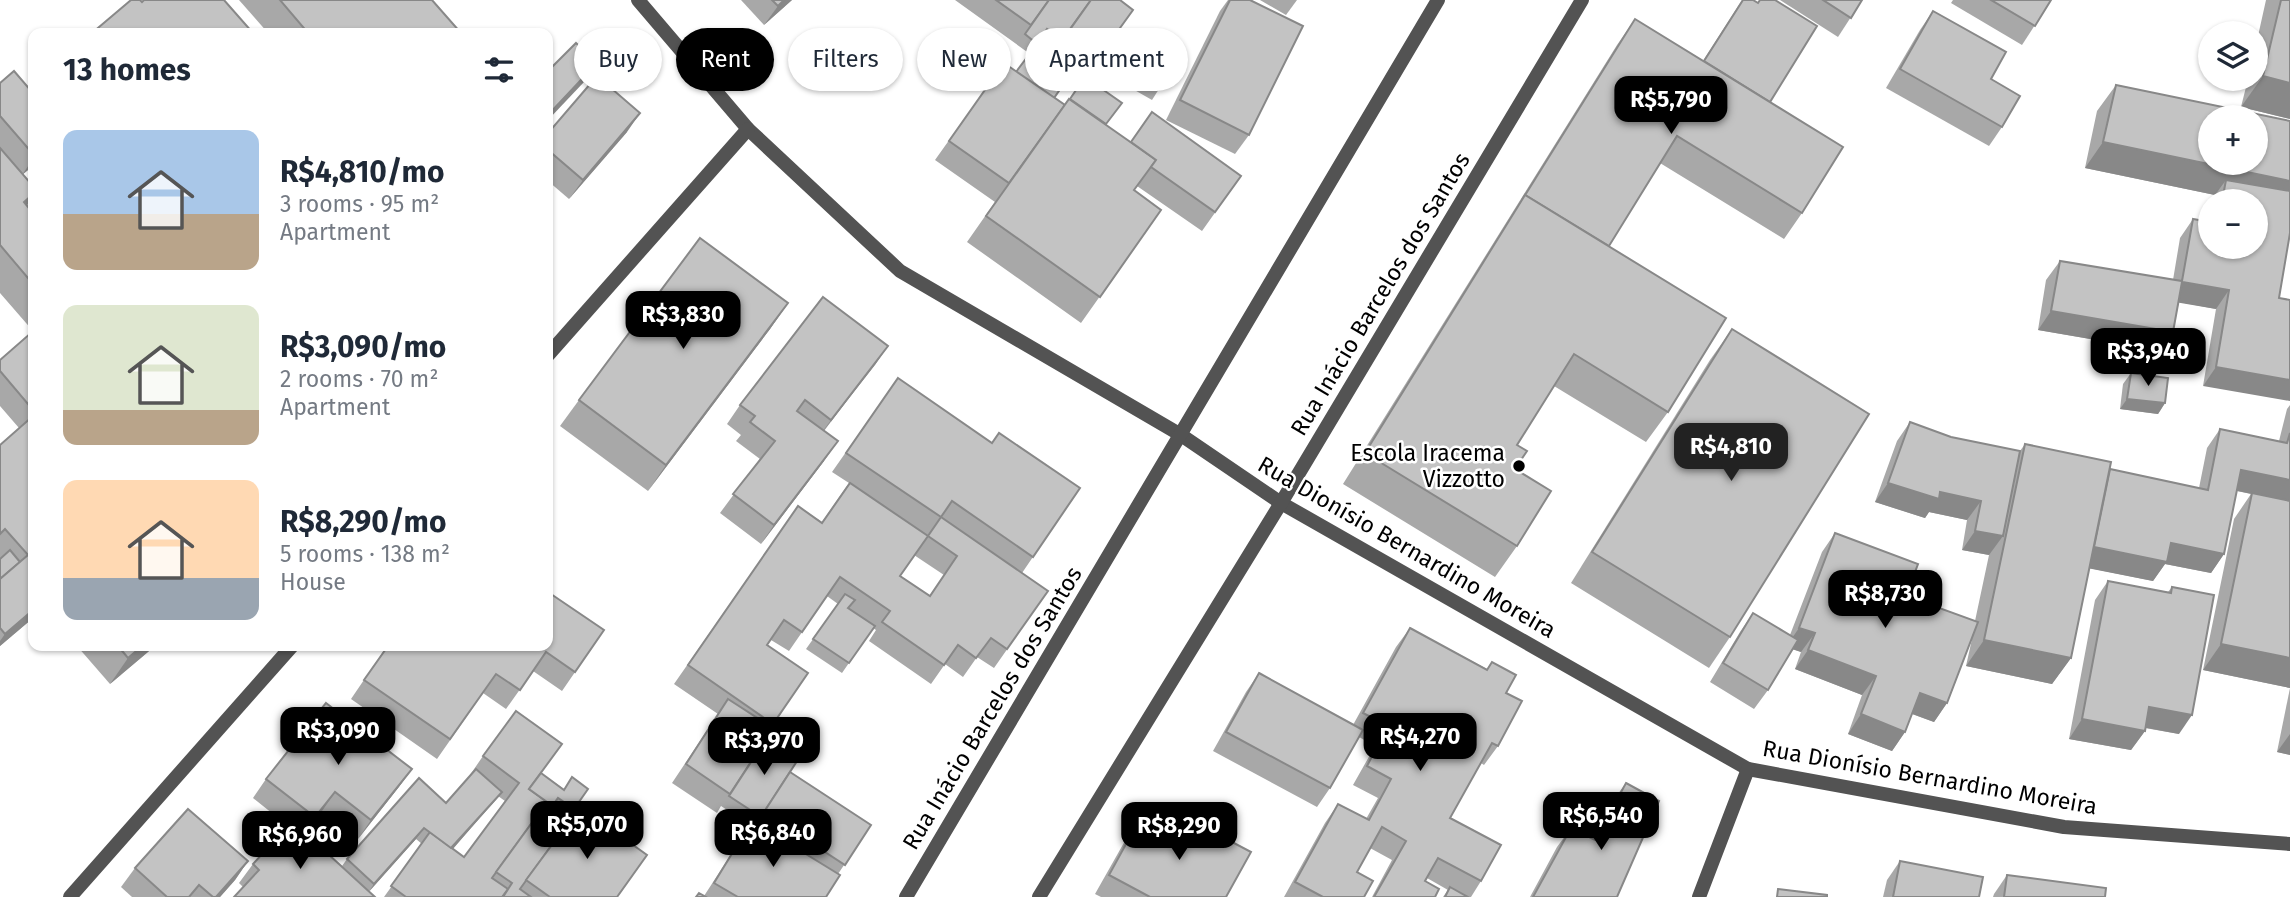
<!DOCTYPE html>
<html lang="en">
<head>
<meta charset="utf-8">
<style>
  :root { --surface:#fff; --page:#f6f6f7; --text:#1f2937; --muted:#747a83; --accent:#000 }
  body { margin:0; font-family:"Fira Sans",sans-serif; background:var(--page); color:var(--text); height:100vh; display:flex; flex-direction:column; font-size:26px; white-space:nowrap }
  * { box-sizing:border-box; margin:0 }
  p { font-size:23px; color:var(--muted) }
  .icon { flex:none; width:38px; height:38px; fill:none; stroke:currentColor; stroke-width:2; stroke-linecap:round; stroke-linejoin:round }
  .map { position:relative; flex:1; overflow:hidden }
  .details { position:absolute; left:28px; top:28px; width:525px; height:623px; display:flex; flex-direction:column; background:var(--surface); border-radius:14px; box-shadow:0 2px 5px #0004 }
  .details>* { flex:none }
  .banner { position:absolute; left:574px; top:28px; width:665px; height:63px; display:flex; gap:14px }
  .buttons { position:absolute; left:2198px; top:21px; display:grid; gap:14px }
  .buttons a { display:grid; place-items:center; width:70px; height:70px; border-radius:50%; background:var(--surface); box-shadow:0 2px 5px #0004; font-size:35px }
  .price { position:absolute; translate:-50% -60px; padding:0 16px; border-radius:14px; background:var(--accent); color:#fff; font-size:23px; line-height:46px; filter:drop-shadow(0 2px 4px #0008) }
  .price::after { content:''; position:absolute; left:50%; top:42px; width:21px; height:16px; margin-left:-10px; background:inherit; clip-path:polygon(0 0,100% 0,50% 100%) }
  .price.on { background:#222; color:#fff }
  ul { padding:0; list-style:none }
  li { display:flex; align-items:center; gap:21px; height:175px; padding:0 35px }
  li span { display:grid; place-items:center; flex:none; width:196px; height:140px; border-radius:14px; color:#555 }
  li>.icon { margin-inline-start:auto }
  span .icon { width:84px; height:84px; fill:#fffc; stroke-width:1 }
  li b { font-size:30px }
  h2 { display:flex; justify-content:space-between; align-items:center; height:84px; padding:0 35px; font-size:30px }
  .pill { padding:0 24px; border-radius:32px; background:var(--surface); box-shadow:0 2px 5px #0004; font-size:24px; line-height:63px }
  .pill.on { background:var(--accent); color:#fff }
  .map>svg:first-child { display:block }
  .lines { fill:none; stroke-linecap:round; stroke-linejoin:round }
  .minor { stroke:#535353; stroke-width:14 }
  .wall { fill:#a8a8a8; fill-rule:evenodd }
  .shaded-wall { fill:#888 }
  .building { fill:#c3c3c3; stroke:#888; stroke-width:2; fill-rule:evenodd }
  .poi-dot { fill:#000; stroke:#fff; stroke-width:2.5 }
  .labels { text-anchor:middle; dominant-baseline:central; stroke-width:5; stroke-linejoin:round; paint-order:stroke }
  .street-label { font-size:23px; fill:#000; stroke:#fff }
  .poi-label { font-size:23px; fill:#000; stroke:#fff; text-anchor:end }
</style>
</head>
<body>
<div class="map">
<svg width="2290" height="897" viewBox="0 0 2290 897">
  <rect width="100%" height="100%" fill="#fff"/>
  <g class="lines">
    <g class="minor">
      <path d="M638,0L748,129L900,271L1181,435L1281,503L1748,769L2064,827L2290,844"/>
      <path d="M548,355L748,129"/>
      <path d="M70,897L292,646"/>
      <path d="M906,897L1438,0"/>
      <path d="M1039,897L1281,503L1582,0"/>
      <path d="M1699,897L1748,769"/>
    </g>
  </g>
  <g class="wall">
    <path d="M239,0H432L461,33H268Z"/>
    <path d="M741,0H792L764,25Z"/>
    <path d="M955,0H1120L1133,10L1085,77L1106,125L1131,142L1241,176L1202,231L1137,186L1134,191L1161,210L1081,323L967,242L995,202L935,160L1004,63L1016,72L1030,54ZM1040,39L1055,50L1052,54L1037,44ZM1067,79L1078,87L1065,105L1054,98Z"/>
    <path d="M1228,0H1250L1249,135L1235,154L1166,120L1220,11Z"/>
    <path d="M1260,0H1297L1286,15Z"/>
    <path d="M1742,0L1802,213L1784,239L1660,163L1609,246L1668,412L1646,442L1554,386L1517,445L1515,469L1517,546L1495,577L1343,484L1617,45L1635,19L1703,61Z"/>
    <path d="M1780,0H1862L1838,37Z"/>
    <path d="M1953,0H2051L2022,45L1951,3Z"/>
    <path d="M2266,0H2290V119L2241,107L2248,79H2256V45Z"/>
    <path d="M1933,11L1991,79L2002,127L1989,146L1886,88L1920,30Z"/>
    <path d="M1127,34L1159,89L1152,100L1103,72Z"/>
    <path d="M0,83L33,93V175L28,170L23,174L27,206L33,213V331L0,293Z"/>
    <path d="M2116,85L2290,121L2279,298L2203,386L2216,309L2179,302L2173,332L2160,351L2038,330L2046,280L2060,261L2173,280L2180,238L2193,219L2208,222L2210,210V247L2256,201H2212L2215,195L2085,168L2097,111Z"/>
    <path d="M627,132L569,199L548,181V133Z"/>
    <path d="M788,303L770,329L648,491L560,426L579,400Z"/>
    <path d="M1732,329L1730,637L1709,668L1571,583L1710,360Z"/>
    <path d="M33,333V618L0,646V445L19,428L0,406V360Z"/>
    <path d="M888,346L824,431V461L761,544L720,513L760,459L736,441L741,435L727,424L740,405Z"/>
    <path d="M2131,373L2165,403L2158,414L2120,409L2123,384Z"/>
    <path d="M898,378L992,443L1080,488L1022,573L1048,591L994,668L977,657L963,677L945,664L931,684L869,641L876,630L873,628L842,673L806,649L838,604L827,596L789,651L771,640L767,645L808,673L771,727L768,736L783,782L871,825L838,874L826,897H696L704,896L750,825L721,806L717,813L672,783L718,714L674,684L798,506L822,522L849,483L832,472ZM914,555L944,575L930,596L900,576Z"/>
    <path d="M2290,405V688L2203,670L2234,519L2251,494L2237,491L2224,554L2211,573L2165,564L2153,581L2089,568L2071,658L2052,684L1966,666L1972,639L1947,703L1934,722L1912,714L1905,732L1892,751L1848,734L1862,695L1795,669L1801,652L1792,649L1768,690L1754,709L1710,682L1740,632L1753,613L1790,635L1822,552L1835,533L1906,596L1975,621L1989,555L1962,550L1967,520L1929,512L1925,518L1875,502L1897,441L1910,422L1951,437L2020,451L2025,444L2110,469L2199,488L2207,448L2220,429L2279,441L2287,409Z"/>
    <path d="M2108,581L2168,592L2172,587L2179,734L2145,728V731L2131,750L2069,739L2095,600Z"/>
    <path d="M1410,628L1487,669L1492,662L1506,693L1498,746L1484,765L1481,763L1450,818L1481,881L1471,897H1443L1448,890L1427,878L1425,881L1435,897H1372L1392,860L1370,848L1357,872L1364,897H1284L1325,823L1338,804L1366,819L1378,798L1353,785L1375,746L1359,737L1330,788L1317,807L1213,751L1246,692L1259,673L1353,725L1396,647Z"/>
    <path d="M604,630L562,691L533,671L506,709L483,693L437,759L351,699L387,646H548Z"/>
    <path d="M77,646H155L110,684Z"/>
    <path d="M2290,688V755L2277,752Z"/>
    <path d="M483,756L541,773L564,789H588L566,820L551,808L546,815L618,897H384L422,844L416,839L369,891L243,887L239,883L253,864L288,826L253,798L266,779L412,769L398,788L358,839L322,811L305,833L342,866L347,859L446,803L470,776V775ZM498,796L505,801L464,857L453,849Z"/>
    <path d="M1626,783L1617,897H1530L1557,847L1571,828L1592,839L1612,802Z"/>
    <path d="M1143,813L1191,838L1200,825L1226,897H1101L1095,894L1130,832Z"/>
    <path d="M248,861L235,880L220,897H132L121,887L135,868Z"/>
    <path d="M1900,861L1979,897H1883L1887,880Z"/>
    <path d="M2007,875L2105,897H1993L1994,894Z"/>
  </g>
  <g class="shaded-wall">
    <path d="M784,0H792L764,25L778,6Z"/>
    <path d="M597,63L584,82L548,120V115Z"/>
    <path d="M2263,76L2290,83V119L2241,107Z"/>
    <path d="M640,113L627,132L569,199L583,180Z"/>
    <path d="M2103,142L2290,181V211L2226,180L2215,195L2085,168Z"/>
    <path d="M33,159V162L28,170L22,175Z"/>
    <path d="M33,194V197L19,217L24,202Z"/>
    <path d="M2182,282L2229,290L2216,309L2169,301Z"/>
    <path d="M788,303L770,329L648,491L666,465Z"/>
    <path d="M2051,311L2173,332L2160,351L2038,330Z"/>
    <path d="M888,346L875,365L817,439L831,420Z"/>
    <path d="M2216,367L2290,380V401L2203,386Z"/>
    <path d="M2127,399L2165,403L2158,414L2120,409Z"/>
    <path d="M838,441L824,461L761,544L774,525Z"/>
    <path d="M2241,470L2290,480V502L2228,489Z"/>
    <path d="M1888,483L1940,492L1981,501L1967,520L1929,512L1925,518L1875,502Z"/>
    <path d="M1975,531L2003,536L1989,555L1962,550Z"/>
    <path d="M2171,543L2224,554L2211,573L2165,564L2153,581L2077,566L2090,547Z"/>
    <path d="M33,610V618L0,646V641L5,634Z"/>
    <path d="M1799,628L1815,633L1801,652L1786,647Z"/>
    <path d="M1984,640L2071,658L2052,684L1966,666Z"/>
    <path d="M2221,644L2290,658V688L2203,670Z"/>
    <path d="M142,646H155L110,684L128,658Z"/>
    <path d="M1808,650L1876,676L1862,695L1795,669Z"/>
    <path d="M1920,693L1947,703L1934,722L1907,712Z"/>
    <path d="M2149,707L2192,715L2179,734L2136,726Z"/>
    <path d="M1861,714L1905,732L1892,751L1848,734Z"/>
    <path d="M2082,719L2145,731L2131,750L2069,739Z"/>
    <path d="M2290,734V755L2277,752Z"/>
    <path d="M412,769L398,788L358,839L371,820Z"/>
    <path d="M335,792L322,811L302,836L315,817Z"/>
    <path d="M502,792L494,802L442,861L449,851Z"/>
    <path d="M424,828L416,839L367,894L374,884Z"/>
    <path d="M248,861L235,880L220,897H216Z"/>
  </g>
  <g class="building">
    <path d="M131,0H140L142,2L144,0H224L253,33H92Z"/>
    <path d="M280,0H432L461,33H308Z"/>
    <path d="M772,0H784L778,6Z"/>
    <path d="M996,0H1049L1031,25Z"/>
    <path d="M1049,0H1091L1062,40L1047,29L1037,44L1025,34Z"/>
    <path d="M1091,0H1120L1133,10L1091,68L1059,45Z"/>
    <path d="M1230,0H1250L1303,26L1249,135L1180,100Z"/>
    <path d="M1743,0H1753L1758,3L1760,0H1775L1817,26L1770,102L1704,61Z"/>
    <path d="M1823,0H1862L1851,18Z"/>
    <path d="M1991,0H2051L2035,26Z"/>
    <path d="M2281,0H2290V83L2263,76Z"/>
    <path d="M1933,11L2006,52L1991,79L2020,96L2002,127L1900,69Z"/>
    <path d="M1635,19L1843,147L1802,213L1677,136L1609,246L1525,195L1522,200Z"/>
    <path d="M1127,34L1175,62L1159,89L1111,62Z"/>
    <path d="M576,43L597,63L548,115V71Z"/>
    <path d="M1037,44L1074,69L1054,98L1016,72Z"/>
    <path d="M1004,63L1065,105L1009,183L949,141Z"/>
    <path d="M14,71L33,93V154L0,116V83Z"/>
    <path d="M597,76L640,113L583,180L548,150V133Z"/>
    <path d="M1085,77L1122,103L1106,124L1070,99Z"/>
    <path d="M2116,85L2290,121V181L2103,142ZM2210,117H2256V163H2210Z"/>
    <path d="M1069,99L1156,160L1134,190L1161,210L1100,297L986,216Z"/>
    <path d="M1152,112L1241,176L1215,212L1151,167L1156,160L1131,142Z"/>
    <path d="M0,148L33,186V194L24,202L33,213V284L0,245Z"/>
    <path d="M2226,180L2290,191V233L2279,298L2290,300V380L2216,367L2229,290L2182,282L2173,332L2051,311L2060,261L2182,281L2193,219L2210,222V247H2256V201H2222Z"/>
    <path d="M1525,195L1726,318L1668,412L1574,354L1517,445L1527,451L1515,469L1551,491L1517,546L1365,453Z"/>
    <path d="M700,238L788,303L666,465L579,400Z"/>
    <path d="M823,297L888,346L831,420L805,400L797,411L838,441L774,525L733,494L775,441L750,422L755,416L740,405Z"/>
    <path d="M1732,329L1869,414L1730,637L1592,552Z"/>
    <path d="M32,332L33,333V410L0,371V360Z"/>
    <path d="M2131,373L2168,378L2165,403L2127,399Z"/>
    <path d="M898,378L992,443L999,433L1080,488L1033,557L952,501L941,517L1048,591L1007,649L991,638L976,658L958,645L944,665L882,622L890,611L840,577L802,632L784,620L767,645L808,673L773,724L688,665L798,506L822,523L850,483L928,536L900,576L930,596L957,556L928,536L941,517L846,453Z"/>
    <path d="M33,416V548L28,555L5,529L0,534V445Z"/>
    <path d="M1910,422L1951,437L2020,451L2003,536L1975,531L1981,501L1940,492L1939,499L1888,483Z"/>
    <path d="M2220,429L2287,443L2290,433V480L2241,470L2224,554L2171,543L2167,562L2094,547L2110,469L2208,490Z"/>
    <path d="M2025,444L2111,462L2071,658L1984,640Z"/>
    <path d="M2252,493L2290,501V658L2221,644Z"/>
    <path d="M1835,533L1918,564L1906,596L1978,622L1947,703L1920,693L1905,732L1861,714L1876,676L1808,650L1815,633L1799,628Z"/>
    <path d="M10,550L20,562L0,579V559Z"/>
    <path d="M28,555L33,561V610L5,634L0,628V579Z"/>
    <path d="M2108,581L2171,593L2172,587L2214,595L2192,715L2149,707L2145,731L2082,719Z"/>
    <path d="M548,592L604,630L575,672L546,652L520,690L496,674L450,739L364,680L388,646H548Z"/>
    <path d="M845,594L855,600L848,608L875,626L849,663L813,639Z"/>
    <path d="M1753,613L1798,640L1768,690L1723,663Z"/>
    <path d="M1410,628L1487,670L1492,662L1516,675L1506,693L1522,701L1498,746L1492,743L1450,818L1501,845L1481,881L1438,858L1425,881L1439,889L1435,897H1374L1406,841L1382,827L1357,872L1373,881L1364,897H1323L1295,882L1338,804L1369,820L1391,779L1367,766L1388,726L1363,713Z"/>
    <path d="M118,646H142L128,658Z"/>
    <path d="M1259,673L1363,730L1330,788L1226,732Z"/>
    <path d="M728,699L773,728L730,794L686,764Z"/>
    <path d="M326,703L412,769L371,820L335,792L315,817L266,779Z"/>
    <path d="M516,711L562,744L529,789L547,802L492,878L508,889L502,897H406L391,886L430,832L464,857L519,783L483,756Z"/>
    <path d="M768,736L799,758L761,817L729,796Z"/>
    <path d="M476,769L502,792L451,848L424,828L374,884L347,859L419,778L446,803Z"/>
    <path d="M790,772L871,825L845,865L764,812Z"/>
    <path d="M541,773L564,790L572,777L588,789L574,809L558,798L546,815L564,828L520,889L531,897H503L512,883L496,872L547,802L529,789Z"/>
    <path d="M1626,783L1659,801L1617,897H1533L1571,828L1595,840Z"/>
    <path d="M580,807L647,855L617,897H550L526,880Z"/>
    <path d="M188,809L248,861L216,897H213L199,885L189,897H167L135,868Z"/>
    <path d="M1143,813L1192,839L1200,825L1251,852L1226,897H1150L1109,875Z"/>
    <path d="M292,821L375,897H234L259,870L253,864Z"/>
    <path d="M752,821L840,875L826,897H738L714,883Z"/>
    <path d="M1900,861L1983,877L1979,897H1893Z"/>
    <path d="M2007,875L2106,888L2105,897H2004Z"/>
    <path d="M1450,887L1468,897H1445Z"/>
    <path d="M1778,889L1827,895V897H1777Z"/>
    <path d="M699,893L706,897H696Z"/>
  </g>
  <circle class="poi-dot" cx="1519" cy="466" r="7"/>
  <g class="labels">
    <g class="street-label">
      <text transform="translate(1380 294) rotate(-59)">Rua Inácio Barcelos dos Santos</text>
      <text transform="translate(1407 547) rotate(30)">Rua Dionísio Bernardino Moreira</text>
      <text transform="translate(992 708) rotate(-59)">Rua Inácio Barcelos dos Santos</text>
      <text transform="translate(1930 777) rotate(10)">Rua Dionísio Bernardino Moreira</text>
    </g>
    <g class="poi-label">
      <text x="1505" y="453">Escola Iracema<tspan x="1505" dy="26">Vizzotto</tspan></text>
    </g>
  </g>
</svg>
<div class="buttons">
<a><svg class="icon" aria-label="layers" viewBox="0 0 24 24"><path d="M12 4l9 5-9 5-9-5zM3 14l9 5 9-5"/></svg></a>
<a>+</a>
<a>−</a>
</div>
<b class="price" style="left:1671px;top:136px">R$5,790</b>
<b class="price" style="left:683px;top:351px">R$3,830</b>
<b class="price" style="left:2148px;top:388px">R$3,940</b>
<b class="price on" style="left:1731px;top:483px">R$4,810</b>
<b class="price" style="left:1885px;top:630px">R$8,730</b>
<b class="price" style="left:338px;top:767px">R$3,090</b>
<b class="price" style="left:1420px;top:773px">R$4,270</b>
<b class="price" style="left:764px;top:777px">R$3,970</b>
<b class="price" style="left:1601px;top:852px">R$6,540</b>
<b class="price" style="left:587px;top:861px">R$5,070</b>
<b class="price" style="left:1179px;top:862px">R$8,290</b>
<b class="price" style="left:773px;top:869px">R$6,840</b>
<b class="price" style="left:300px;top:871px">R$6,960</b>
<div class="banner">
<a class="pill">Buy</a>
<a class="pill on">Rent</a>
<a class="pill">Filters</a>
<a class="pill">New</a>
<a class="pill">Apartment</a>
</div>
<section class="details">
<h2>13 homes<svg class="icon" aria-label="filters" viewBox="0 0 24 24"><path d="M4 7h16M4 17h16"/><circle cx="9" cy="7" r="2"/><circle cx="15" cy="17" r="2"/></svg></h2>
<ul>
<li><span style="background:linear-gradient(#a9c7e8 60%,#b9a48a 0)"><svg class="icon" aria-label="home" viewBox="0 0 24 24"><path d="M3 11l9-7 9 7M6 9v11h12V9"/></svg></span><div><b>R$4,810/mo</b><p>3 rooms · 95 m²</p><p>Apartment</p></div></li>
<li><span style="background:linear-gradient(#dfe7d0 75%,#b9a48a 0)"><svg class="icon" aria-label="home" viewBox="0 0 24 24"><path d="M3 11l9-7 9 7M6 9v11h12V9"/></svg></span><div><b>R$3,090/mo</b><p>2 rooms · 70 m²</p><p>Apartment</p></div></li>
<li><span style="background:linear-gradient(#ffd9b3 70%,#9aa5b1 0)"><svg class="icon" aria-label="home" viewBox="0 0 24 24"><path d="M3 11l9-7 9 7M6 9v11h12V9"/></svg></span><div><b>R$8,290/mo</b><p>5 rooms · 138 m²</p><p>House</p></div></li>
</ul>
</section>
</div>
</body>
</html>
